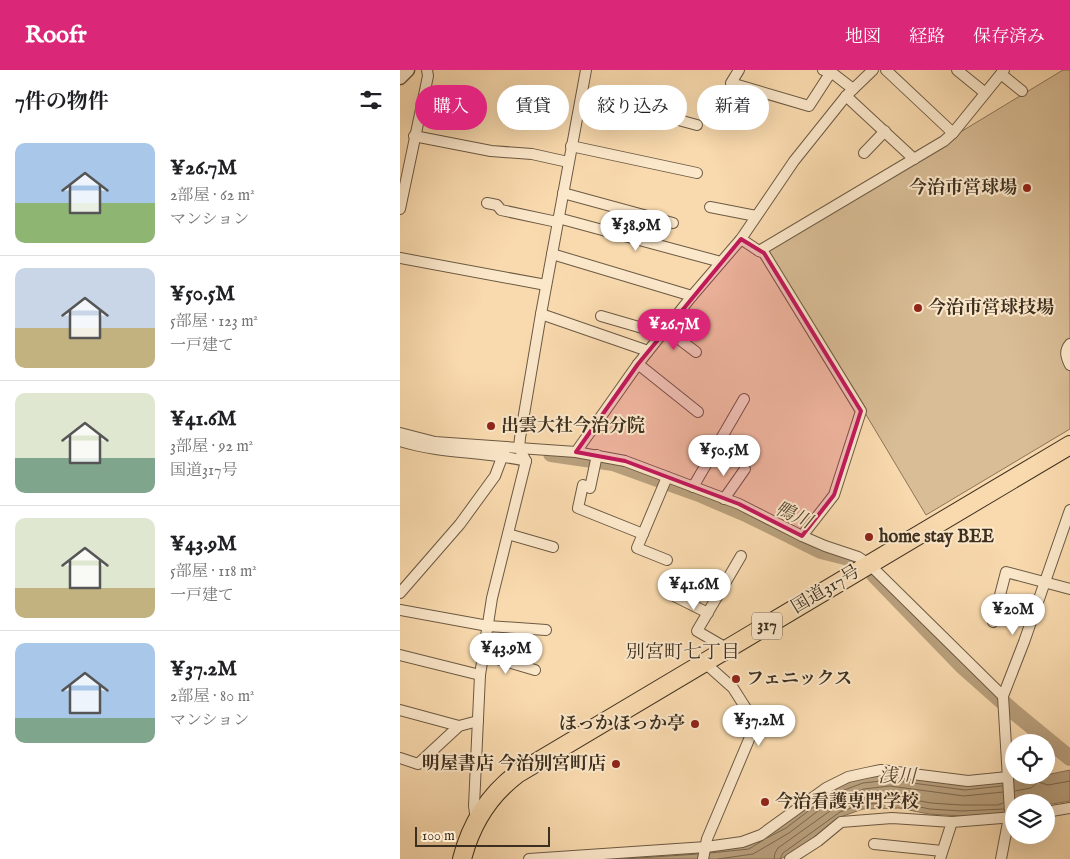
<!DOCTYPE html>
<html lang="ja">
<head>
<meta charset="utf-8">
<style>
  :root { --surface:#fff; --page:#f2f2f2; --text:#202124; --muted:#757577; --line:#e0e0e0; --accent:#db2777 }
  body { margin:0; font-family:"IM FELL English","Noto Serif JP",serif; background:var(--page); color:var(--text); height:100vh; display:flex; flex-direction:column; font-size:19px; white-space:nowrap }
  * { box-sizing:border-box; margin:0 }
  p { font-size:16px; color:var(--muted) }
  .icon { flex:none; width:28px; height:28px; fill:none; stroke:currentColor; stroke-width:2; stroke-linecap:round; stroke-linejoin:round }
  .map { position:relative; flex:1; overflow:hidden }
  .panel { display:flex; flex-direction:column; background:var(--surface); width:400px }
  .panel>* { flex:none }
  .hud { position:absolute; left:15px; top:15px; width:475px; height:45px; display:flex; gap:10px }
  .controls { position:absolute; left:605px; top:664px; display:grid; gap:10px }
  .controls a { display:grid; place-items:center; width:50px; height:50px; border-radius:50%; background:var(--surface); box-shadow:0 5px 20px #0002; font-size:25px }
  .scale { position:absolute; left:15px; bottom:12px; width:135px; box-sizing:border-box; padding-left:5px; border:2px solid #3d2f1f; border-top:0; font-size:14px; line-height:18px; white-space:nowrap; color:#3d2f1f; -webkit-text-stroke:4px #fbe7ca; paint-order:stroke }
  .price { position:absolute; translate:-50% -42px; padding:0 11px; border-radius:18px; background:#fff; color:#222; font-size:16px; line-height:32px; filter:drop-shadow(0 1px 2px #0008) }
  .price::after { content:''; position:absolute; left:50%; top:30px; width:15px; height:11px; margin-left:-8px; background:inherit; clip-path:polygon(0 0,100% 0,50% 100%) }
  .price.selected { background:var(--accent); color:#fff }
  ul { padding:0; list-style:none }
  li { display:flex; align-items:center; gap:15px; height:125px; padding:0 15px }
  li+li { border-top:1px solid var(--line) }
  li span { display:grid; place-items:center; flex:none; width:140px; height:100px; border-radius:10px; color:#555 }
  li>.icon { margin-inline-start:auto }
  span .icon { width:60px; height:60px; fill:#fffc; stroke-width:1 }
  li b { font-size:21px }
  h2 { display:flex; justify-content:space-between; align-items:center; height:60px; padding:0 15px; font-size:21px }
  .tag { padding:0 18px; border-radius:22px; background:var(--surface); box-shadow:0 5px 20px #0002; font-size:18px; line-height:45px }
  .tag.selected { background:var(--accent); color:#fff }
  header { display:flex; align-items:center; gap:30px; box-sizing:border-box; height:70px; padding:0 25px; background:var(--accent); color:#fff }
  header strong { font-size:24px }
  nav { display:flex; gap:28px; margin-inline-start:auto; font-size:18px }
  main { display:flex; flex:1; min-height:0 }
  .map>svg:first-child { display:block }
  .green { fill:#d9bd96; stroke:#8b765a }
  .water { fill:#b9a07d; stroke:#877357 }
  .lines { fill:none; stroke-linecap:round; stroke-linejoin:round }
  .shore { stroke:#7b684e; stroke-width:1 }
  .river { stroke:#b9a07d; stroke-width:16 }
  .minor-casing { stroke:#6c5a43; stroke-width:12 }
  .tertiary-casing { stroke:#6c5a43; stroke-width:15 }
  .trunk-casing { stroke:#3d2f1f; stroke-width:20 }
  .minor { stroke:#fbe7ca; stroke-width:10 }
  .tertiary { stroke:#fbe7ca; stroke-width:12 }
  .trunk { stroke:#f9daae; stroke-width:18 }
  .marked { fill:#c2185b; fill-opacity:0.2; stroke:#c2185b; stroke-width:4; stroke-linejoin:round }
  .poi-dot { fill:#8f2418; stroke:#fbe7ca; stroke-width:2 }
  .labels { text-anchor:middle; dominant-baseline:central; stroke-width:4; stroke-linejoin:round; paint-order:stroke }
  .shield { fill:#fbe7ca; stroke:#766652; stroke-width:1 }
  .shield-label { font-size:16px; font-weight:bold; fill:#3d2f1f }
  .poi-label { font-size:18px; font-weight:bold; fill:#3d2f1f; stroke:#fbe7ca; text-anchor:start }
  .street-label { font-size:18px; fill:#3d2f1f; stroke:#fbe7ca }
  .water-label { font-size:19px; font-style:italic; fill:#5c4b36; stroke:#fbe7ca }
  .neighbourhood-label { font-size:19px; fill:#3d2f1f; stroke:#fbe7ca }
</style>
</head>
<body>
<header>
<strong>Roofr</strong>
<nav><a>地図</a><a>経路</a><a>保存済み</a></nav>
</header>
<main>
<section class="panel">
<h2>7件の物件<svg class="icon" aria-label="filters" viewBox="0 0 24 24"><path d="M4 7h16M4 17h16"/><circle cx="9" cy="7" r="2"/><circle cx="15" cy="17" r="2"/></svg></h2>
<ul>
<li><span style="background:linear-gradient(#a9c7e8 60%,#8fb573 0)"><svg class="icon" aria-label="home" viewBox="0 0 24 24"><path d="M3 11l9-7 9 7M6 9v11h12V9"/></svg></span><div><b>¥26.7M</b><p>2部屋 · 62 m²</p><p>マンション</p></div></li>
<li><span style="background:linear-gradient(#c9d6e8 60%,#c2b280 0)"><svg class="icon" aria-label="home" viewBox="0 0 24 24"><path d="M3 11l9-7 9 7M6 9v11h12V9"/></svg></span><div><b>¥50.5M</b><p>5部屋 · 123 m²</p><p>一戸建て</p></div></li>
<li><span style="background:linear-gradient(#dfe7d0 65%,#7fa58c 0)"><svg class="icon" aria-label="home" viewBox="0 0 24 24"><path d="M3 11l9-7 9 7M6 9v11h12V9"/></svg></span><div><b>¥41.6M</b><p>3部屋 · 92 m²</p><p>国道317号</p></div></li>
<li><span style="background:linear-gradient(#dfe7d0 70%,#c2b280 0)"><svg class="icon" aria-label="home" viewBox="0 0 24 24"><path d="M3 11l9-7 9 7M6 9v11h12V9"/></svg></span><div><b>¥43.9M</b><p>5部屋 · 118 m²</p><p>一戸建て</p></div></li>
<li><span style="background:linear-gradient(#a9c7e8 75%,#7fa58c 0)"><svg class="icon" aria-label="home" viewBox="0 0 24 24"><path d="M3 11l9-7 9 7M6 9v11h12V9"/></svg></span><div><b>¥37.2M</b><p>2部屋 · 80 m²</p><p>マンション</p></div></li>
</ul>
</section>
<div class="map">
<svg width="670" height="789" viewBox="0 0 670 789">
  <rect width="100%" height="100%" fill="#f9daae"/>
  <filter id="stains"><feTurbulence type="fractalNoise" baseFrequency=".004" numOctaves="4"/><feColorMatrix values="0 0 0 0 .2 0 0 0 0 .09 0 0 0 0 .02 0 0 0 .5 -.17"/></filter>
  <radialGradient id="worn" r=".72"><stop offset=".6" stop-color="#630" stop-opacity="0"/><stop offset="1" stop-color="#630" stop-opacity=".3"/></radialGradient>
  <path class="green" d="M663,0H670V359L526,445L367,179Z"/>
  <path class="water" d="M670,700V731L646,735V732H614V741L601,746H561L529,744L499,738L463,739L443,746L412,769L381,789H180L348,774L425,721L461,708L490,705L565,715L646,705Z"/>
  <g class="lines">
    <g class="shore">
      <path d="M615,721L631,718L638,712L648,715L670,711"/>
      <path d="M367,768L386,758L428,726L463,713L490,710L565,720L602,716"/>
      <path d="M310,783L349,779L362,771"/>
      <path d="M224,789L298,784"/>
      <path d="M318,789L353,784L389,763L431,731L464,719L490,716L564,726L603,722"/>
      <path d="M374,789L375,783L378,778L437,736L461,728L499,727L531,733L561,735H598L603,733"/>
      <path d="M380,789L383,783L440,742L462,734L499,733L530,739L561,741L604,739"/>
    </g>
    <g class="river">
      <path d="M151,384L213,393L299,424L348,445L421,481L449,488"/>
      <path d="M474,505L562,596L614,642L670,688"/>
    </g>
    <defs>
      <g id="minor">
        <path d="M339,0L331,13L409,36L431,2"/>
        <path d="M423,0L431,2L453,19"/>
        <path d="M486,0L553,63"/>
        <path d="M557,0L584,22"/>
        <path d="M601,4L622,21"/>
        <path d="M182,24L297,55"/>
        <path d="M446,26L514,89"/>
        <path d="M251,42L257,26"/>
        <path d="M14,66L91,81L132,84L168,92"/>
        <path d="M171,76L297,103"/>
        <path d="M464,83L485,61"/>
        <path d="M163,123L273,153"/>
        <path d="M87,133L97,135L101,140L157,152"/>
        <path d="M310,137L356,146"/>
        <path d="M0,139L28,6L27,0"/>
        <path d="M158,148L321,192"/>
        <path d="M341,169L359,181L364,183L461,341L434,425L402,466"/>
        <path d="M359,181L544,71L553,63L604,0"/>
        <path d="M152,184L292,226"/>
        <path d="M0,188L146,215"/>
        <path d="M141,244L248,281"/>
        <path d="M201,246L263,264"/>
        <path d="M267,260L296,282"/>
        <path d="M670,274C664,281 666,287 670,295"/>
        <path d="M238,294L298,342"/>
        <path d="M0,363L35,372L176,382L225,391L339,434L402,466L425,476L458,487L469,494L603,626"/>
        <path d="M0,371C41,384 84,381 126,391"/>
        <path d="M176,382L238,294L292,226L341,169L394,91L446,26L473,0"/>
        <path d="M197,385L190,418L183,415L178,438L243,464L267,407"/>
        <path d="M293,417L344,329"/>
        <path d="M324,429L345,399"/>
        <path d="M108,464L153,477"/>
        <path d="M243,464L237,478L267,490"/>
        <path d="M0,523L60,454L95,406L106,377"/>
        <path d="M272,525L308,543"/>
        <path d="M0,540L88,556L146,560"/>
        <path d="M593,552L606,502L670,519"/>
        <path d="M328,579L297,561L341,486"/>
        <path d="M0,585L80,605"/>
        <path d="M84,585L135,600"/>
        <path d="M0,640L59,656"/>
        <path d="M0,688L18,694L59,656L78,651"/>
        <path d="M646,742L670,738"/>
        <path d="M76,750L74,736L80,605L92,528L126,391L119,378L120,368L141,244L186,0"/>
        <path d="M552,752L614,747"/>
        <path d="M474,774L542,781"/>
        <path d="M129,789L306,777L342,772L361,765L426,718L448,707L466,703L481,700L568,711L608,707"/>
        <path d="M303,789L307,769L353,660L354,651L333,618L305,593"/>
        <path d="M390,789L418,771L441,752L492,748L552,752L540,789"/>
        <path d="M601,789L610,742L603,626L624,572L670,440"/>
      </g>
      <path id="tertiary" d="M0,8L8,0"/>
      <path id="trunk" d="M62,789C71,754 88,726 117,704L670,375"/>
    </defs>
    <use href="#minor" class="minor-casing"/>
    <use href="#tertiary" class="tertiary-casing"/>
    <use href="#trunk" class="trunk-casing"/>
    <use href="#minor" class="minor"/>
    <use href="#tertiary" class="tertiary"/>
    <use href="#trunk" class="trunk"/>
  </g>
  <path class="marked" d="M341,169L364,183L461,341L434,425L402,466L339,434L225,391L176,382L238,294Z"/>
  <g class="poi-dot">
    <circle cx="627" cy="118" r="5"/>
    <circle cx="518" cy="238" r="5"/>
    <circle cx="91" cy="356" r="5"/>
    <circle cx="469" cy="467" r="5"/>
    <circle cx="336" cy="609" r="5"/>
    <circle cx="295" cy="654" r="5"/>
    <circle cx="216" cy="694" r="5"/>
    <circle cx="365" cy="732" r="5"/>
  </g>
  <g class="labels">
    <rect class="shield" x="352" y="542.5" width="30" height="27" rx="4"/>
    <g class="shield-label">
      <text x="367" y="556">317</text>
    </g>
    <g class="poi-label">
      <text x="617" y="118" text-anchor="end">今治市営球場</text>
      <text x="528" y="238">今治市営球技場</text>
      <text x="101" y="356">出雲大社今治分院</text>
      <text x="479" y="467">home stay BEE</text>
      <text x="346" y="609">フェニックス</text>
      <text x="285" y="654" text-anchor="end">ほっかほっか亭</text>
      <text x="206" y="694" text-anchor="end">明屋書店 今治別宮町店</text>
      <text x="375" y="732">今治看護専門学校</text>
    </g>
    <g class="street-label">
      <text transform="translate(426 520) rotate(-31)">国道317号</text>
    </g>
    <g class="water-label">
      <text transform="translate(393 446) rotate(25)">鴨川</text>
      <text transform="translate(497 707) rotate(1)">浅川</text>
    </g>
    <g class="neighbourhood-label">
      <text x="283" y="583">別宮町七丁目</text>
    </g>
  </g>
  <rect width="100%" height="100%" filter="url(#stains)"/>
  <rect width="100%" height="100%" fill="url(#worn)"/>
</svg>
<div class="controls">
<a><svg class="icon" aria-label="locate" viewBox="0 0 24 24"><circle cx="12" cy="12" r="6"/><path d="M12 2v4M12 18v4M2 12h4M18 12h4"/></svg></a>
<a><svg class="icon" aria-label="layers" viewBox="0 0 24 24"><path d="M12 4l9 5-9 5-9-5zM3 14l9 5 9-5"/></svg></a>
</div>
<div class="scale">100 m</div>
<b class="price" style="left:236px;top:182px">¥38.9M</b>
<b class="price selected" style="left:274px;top:281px">¥26.7M</b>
<b class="price" style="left:324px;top:407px">¥50.5M</b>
<b class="price" style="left:294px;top:541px">¥41.6M</b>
<b class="price" style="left:613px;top:566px">¥20M</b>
<b class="price" style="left:106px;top:605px">¥43.9M</b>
<b class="price" style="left:359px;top:677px">¥37.2M</b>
<div class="hud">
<a class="tag selected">購入</a>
<a class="tag">賃貸</a>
<a class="tag">絞り込み</a>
<a class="tag">新着</a>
</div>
</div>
</main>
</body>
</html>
